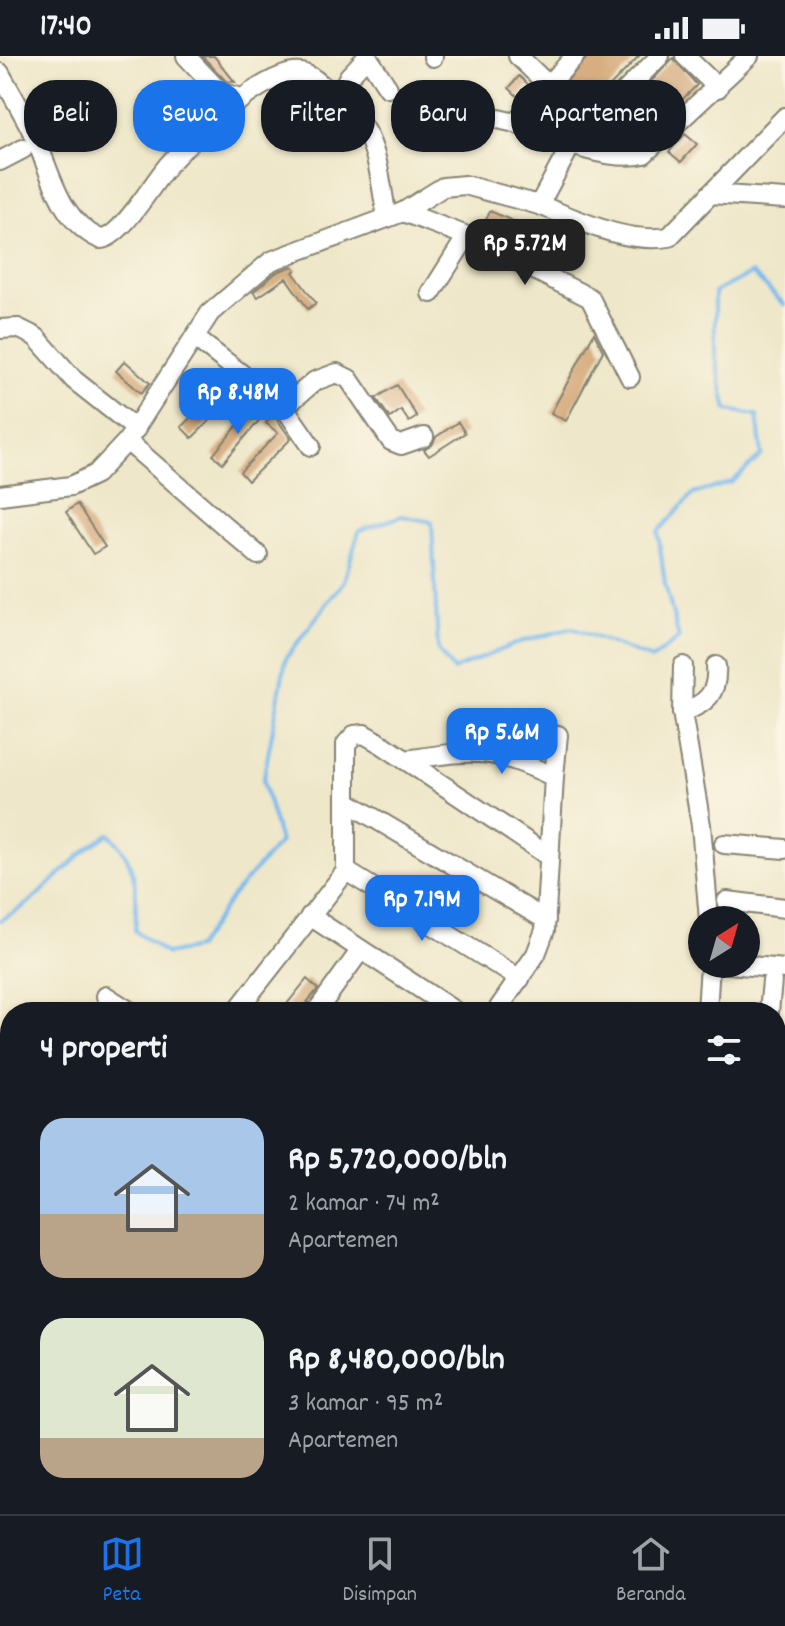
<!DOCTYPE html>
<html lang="id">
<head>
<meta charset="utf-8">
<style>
  :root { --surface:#171b24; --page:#20242c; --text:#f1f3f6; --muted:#9ea1a6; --line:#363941; --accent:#1a73e8 }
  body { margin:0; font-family:Dekko,sans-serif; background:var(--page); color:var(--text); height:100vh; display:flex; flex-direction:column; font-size:30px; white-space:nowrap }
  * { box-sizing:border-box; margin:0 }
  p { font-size:26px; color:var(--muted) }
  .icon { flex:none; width:44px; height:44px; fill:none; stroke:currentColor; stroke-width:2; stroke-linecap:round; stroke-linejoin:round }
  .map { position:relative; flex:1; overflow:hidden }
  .drawer { position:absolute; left:0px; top:946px; width:786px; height:512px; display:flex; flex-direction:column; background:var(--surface); border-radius:32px 32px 0 0; box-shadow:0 2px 6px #0004 }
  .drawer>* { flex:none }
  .top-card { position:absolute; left:24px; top:24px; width:738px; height:72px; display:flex; gap:16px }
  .needle { width:52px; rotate:37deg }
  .buttons { position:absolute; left:688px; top:850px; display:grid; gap:16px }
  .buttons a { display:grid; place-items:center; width:72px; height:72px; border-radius:50%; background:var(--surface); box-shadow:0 2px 6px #0004; font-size:40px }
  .price { position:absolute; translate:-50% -68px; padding:0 18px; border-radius:16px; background:var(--accent); color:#fff; font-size:26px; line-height:52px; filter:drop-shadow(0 2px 4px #0008) }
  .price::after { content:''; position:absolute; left:50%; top:48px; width:24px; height:18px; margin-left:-12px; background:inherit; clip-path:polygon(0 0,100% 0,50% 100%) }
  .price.selected { background:#222; color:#fff }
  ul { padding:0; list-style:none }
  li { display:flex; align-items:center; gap:24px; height:200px; padding:0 40px }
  li span { display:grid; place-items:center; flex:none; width:224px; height:160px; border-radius:24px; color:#555 }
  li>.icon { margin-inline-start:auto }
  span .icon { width:96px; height:96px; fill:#fffc; stroke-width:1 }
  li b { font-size:34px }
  h2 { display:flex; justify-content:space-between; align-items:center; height:96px; padding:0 40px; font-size:34px }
  .chip { padding:0 28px; border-radius:32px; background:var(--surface); box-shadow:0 2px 6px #0004; font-size:28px; line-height:72px }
  .chip.selected { background:var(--accent); color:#fff }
  .status { display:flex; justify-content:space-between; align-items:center; height:56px; padding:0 40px; background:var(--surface); direction:ltr }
  .status svg { height:22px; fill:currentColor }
  .dock { display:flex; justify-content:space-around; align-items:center; height:112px; border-top:2px solid var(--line); background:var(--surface); font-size:22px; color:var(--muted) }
  .dock a { display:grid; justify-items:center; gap:4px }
  .dock .selected { color:var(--accent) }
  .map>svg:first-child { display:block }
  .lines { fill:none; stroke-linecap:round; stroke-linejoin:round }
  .stream { stroke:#78baee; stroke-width:4 }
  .building { fill:#d7ad81 }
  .minor-casing { stroke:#858272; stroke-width:22 }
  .minor { stroke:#fff; stroke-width:18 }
</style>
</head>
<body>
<div class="status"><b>17:40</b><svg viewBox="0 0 49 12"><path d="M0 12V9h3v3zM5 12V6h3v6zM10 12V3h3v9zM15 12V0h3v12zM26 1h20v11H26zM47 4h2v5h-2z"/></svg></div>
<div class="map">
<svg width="785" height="1458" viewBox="0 0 785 1458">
  <rect width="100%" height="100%" fill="#fcf5e5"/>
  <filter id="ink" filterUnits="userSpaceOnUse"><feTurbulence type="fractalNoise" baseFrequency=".0125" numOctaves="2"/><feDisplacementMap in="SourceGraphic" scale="16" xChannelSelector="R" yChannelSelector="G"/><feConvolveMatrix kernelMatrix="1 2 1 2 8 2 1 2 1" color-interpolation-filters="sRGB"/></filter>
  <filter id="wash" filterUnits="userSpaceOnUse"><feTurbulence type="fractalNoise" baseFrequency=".006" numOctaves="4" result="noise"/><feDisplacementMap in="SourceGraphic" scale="32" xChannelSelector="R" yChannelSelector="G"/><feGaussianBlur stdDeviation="1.8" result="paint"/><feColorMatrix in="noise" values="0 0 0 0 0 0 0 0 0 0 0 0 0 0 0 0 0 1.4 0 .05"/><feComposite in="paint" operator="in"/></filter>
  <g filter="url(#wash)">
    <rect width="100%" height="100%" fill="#eee7c9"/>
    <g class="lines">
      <path class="stream" d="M0,864C45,844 68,801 109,778C138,805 138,838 135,875L166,898L197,892L233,839L280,786L263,726L286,602L344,525L359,475L402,460L432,466L438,594L453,614L520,586L572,572L652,603L679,582L665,528L658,476L693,438L732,426L762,399L757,359L727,354L715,300V236L752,217L785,249"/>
    </g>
    <g id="blocks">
      <g class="building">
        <path d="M202,0H214L235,26L226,25Z"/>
        <path d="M588,0H639L574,68L560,55L550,67L539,58Z"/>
        <path d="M673,2L697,29L640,85L627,73L615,87L603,77Z"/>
        <path d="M519,20L529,29L518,41L509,32Z"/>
        <path d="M185,37L197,47L188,58L176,49Z"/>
        <path d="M685,78L697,88L681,106L669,96Z"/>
        <path d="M490,155L548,180L542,193L484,168Z"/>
        <path d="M293,210L296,214L293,216L316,247L308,253L286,222L258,241L253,236L277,216Z"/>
        <path d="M594,277L603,295L566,365L551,357Z"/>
        <path d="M125,305L150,327L141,337L116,315Z"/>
        <path d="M229,323L242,333L192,382L181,371Z"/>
        <path d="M397,329L417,361L409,366L401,354L390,362L376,342Z"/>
        <path d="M252,352L262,361L223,407L213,399Z"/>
        <path d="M273,358L291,383L248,425L240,416L278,377L266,367Z"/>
        <path d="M458,366L465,377L429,400L424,394L432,389L436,381Z"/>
        <path d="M77,448L105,491L93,498L66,456Z"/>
        <path d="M307,923L318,933L299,956L287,948Z"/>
      </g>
    </g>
  </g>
  <g filter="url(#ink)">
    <use href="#blocks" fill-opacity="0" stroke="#858272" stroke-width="2"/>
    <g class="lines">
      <defs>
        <g id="minor">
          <path d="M186,0L220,36L241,42"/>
          <path d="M367,0L388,32"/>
          <path d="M433,0V1"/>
          <path d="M518,0L547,28"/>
          <path d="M685,0L718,32"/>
          <path d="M0,17C12,39 26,61 36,84C52,120 60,165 100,183C121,183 153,126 169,108C191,83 268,11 302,17C311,19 317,25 323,30C378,73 376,99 387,162"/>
          <path d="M338,41L349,20L368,0"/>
          <path d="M477,58L515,67L575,0"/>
          <path d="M515,67C551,81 606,107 644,98L749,0"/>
          <path d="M0,105L23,93"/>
          <path d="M710,138L785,143"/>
          <path d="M539,149C580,164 624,188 669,181L785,61"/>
          <path d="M403,156L467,180L590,242L630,321"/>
          <path d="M431,237L467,180"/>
          <path d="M0,273L18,272L36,281L74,324L136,373"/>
          <path d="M194,281L284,351L315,325L337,317L349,323L391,385L401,389L424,381"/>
          <path d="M284,351L311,390"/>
          <path d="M127,385L258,499"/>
          <path d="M0,439L71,430L96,418L127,385L210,257L271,205L403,156L443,131L465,129L539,149L571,89L660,0"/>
          <path d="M682,656L683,610"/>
          <path d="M405,704C475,694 489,690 554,721L545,874L536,898L496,956"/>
          <path d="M554,721L558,679"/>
          <path d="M347,746L546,864"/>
          <path d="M724,788L785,793"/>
          <path d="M346,815L520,923"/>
          <path d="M727,845L785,852"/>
          <path d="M310,860L456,956"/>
          <path d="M709,864L701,769L682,656C707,648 718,637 716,610"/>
          <path d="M729,908L785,913"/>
          <path d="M106,940L131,956"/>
          <path d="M236,956L346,815V688L354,679L364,678L383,689L547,799"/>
          <path d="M316,956L360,895"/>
          <path d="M707,956L710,908"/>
          <path d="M769,956L772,925"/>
          <path d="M776,1042L785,1043"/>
          <path d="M776,1100L785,1101"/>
          <path d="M0,1120L10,1126"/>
          <path d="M776,1178L785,1179"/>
          <path d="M0,1213L10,1220"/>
          <path d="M776,1236H785"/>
          <path d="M776,1298H785"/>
          <path d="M758,1448L783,1458"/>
          <path d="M77,1458L80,1448"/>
          <path d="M633,1458L636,1448"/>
          <path d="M722,1458L725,1448"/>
        </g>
      </defs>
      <use href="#minor" class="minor-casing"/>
      <use href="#minor" class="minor"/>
    </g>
  </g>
</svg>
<div class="buttons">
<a><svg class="needle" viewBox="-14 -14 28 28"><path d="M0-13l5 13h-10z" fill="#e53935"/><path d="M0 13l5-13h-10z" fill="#9ea1a6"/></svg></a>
</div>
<b class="price selected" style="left:525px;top:231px">Rp 5.72M</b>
<b class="price" style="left:238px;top:380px">Rp 8.48M</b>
<b class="price" style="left:502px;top:720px">Rp 5.6M</b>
<b class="price" style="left:422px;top:887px">Rp 7.19M</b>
<div class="top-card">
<a class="chip">Beli</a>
<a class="chip selected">Sewa</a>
<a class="chip">Filter</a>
<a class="chip">Baru</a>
<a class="chip">Apartemen</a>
</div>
<section class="drawer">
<h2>4 properti<svg class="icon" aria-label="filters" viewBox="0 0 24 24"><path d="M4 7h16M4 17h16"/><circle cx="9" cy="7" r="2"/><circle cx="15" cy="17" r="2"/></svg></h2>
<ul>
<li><span style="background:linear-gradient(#a9c7e8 60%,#b9a48a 0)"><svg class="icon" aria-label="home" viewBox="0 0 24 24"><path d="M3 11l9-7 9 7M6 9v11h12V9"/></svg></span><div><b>Rp 5,720,000/bln</b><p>2 kamar · 74 m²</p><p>Apartemen</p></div></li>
<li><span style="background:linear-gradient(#dfe7d0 75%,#b9a48a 0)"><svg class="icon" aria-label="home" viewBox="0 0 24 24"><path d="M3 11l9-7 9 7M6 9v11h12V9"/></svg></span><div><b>Rp 8,480,000/bln</b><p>3 kamar · 95 m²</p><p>Apartemen</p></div></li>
</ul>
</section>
</div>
<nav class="dock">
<a class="selected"><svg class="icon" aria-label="map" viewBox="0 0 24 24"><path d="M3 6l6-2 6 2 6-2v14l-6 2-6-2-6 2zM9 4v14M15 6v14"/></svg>Peta</a>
<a><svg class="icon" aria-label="saved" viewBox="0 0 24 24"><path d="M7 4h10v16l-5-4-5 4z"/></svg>Disimpan</a>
<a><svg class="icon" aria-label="home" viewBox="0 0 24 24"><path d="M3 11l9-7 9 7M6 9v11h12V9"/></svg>Beranda</a>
</nav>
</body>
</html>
